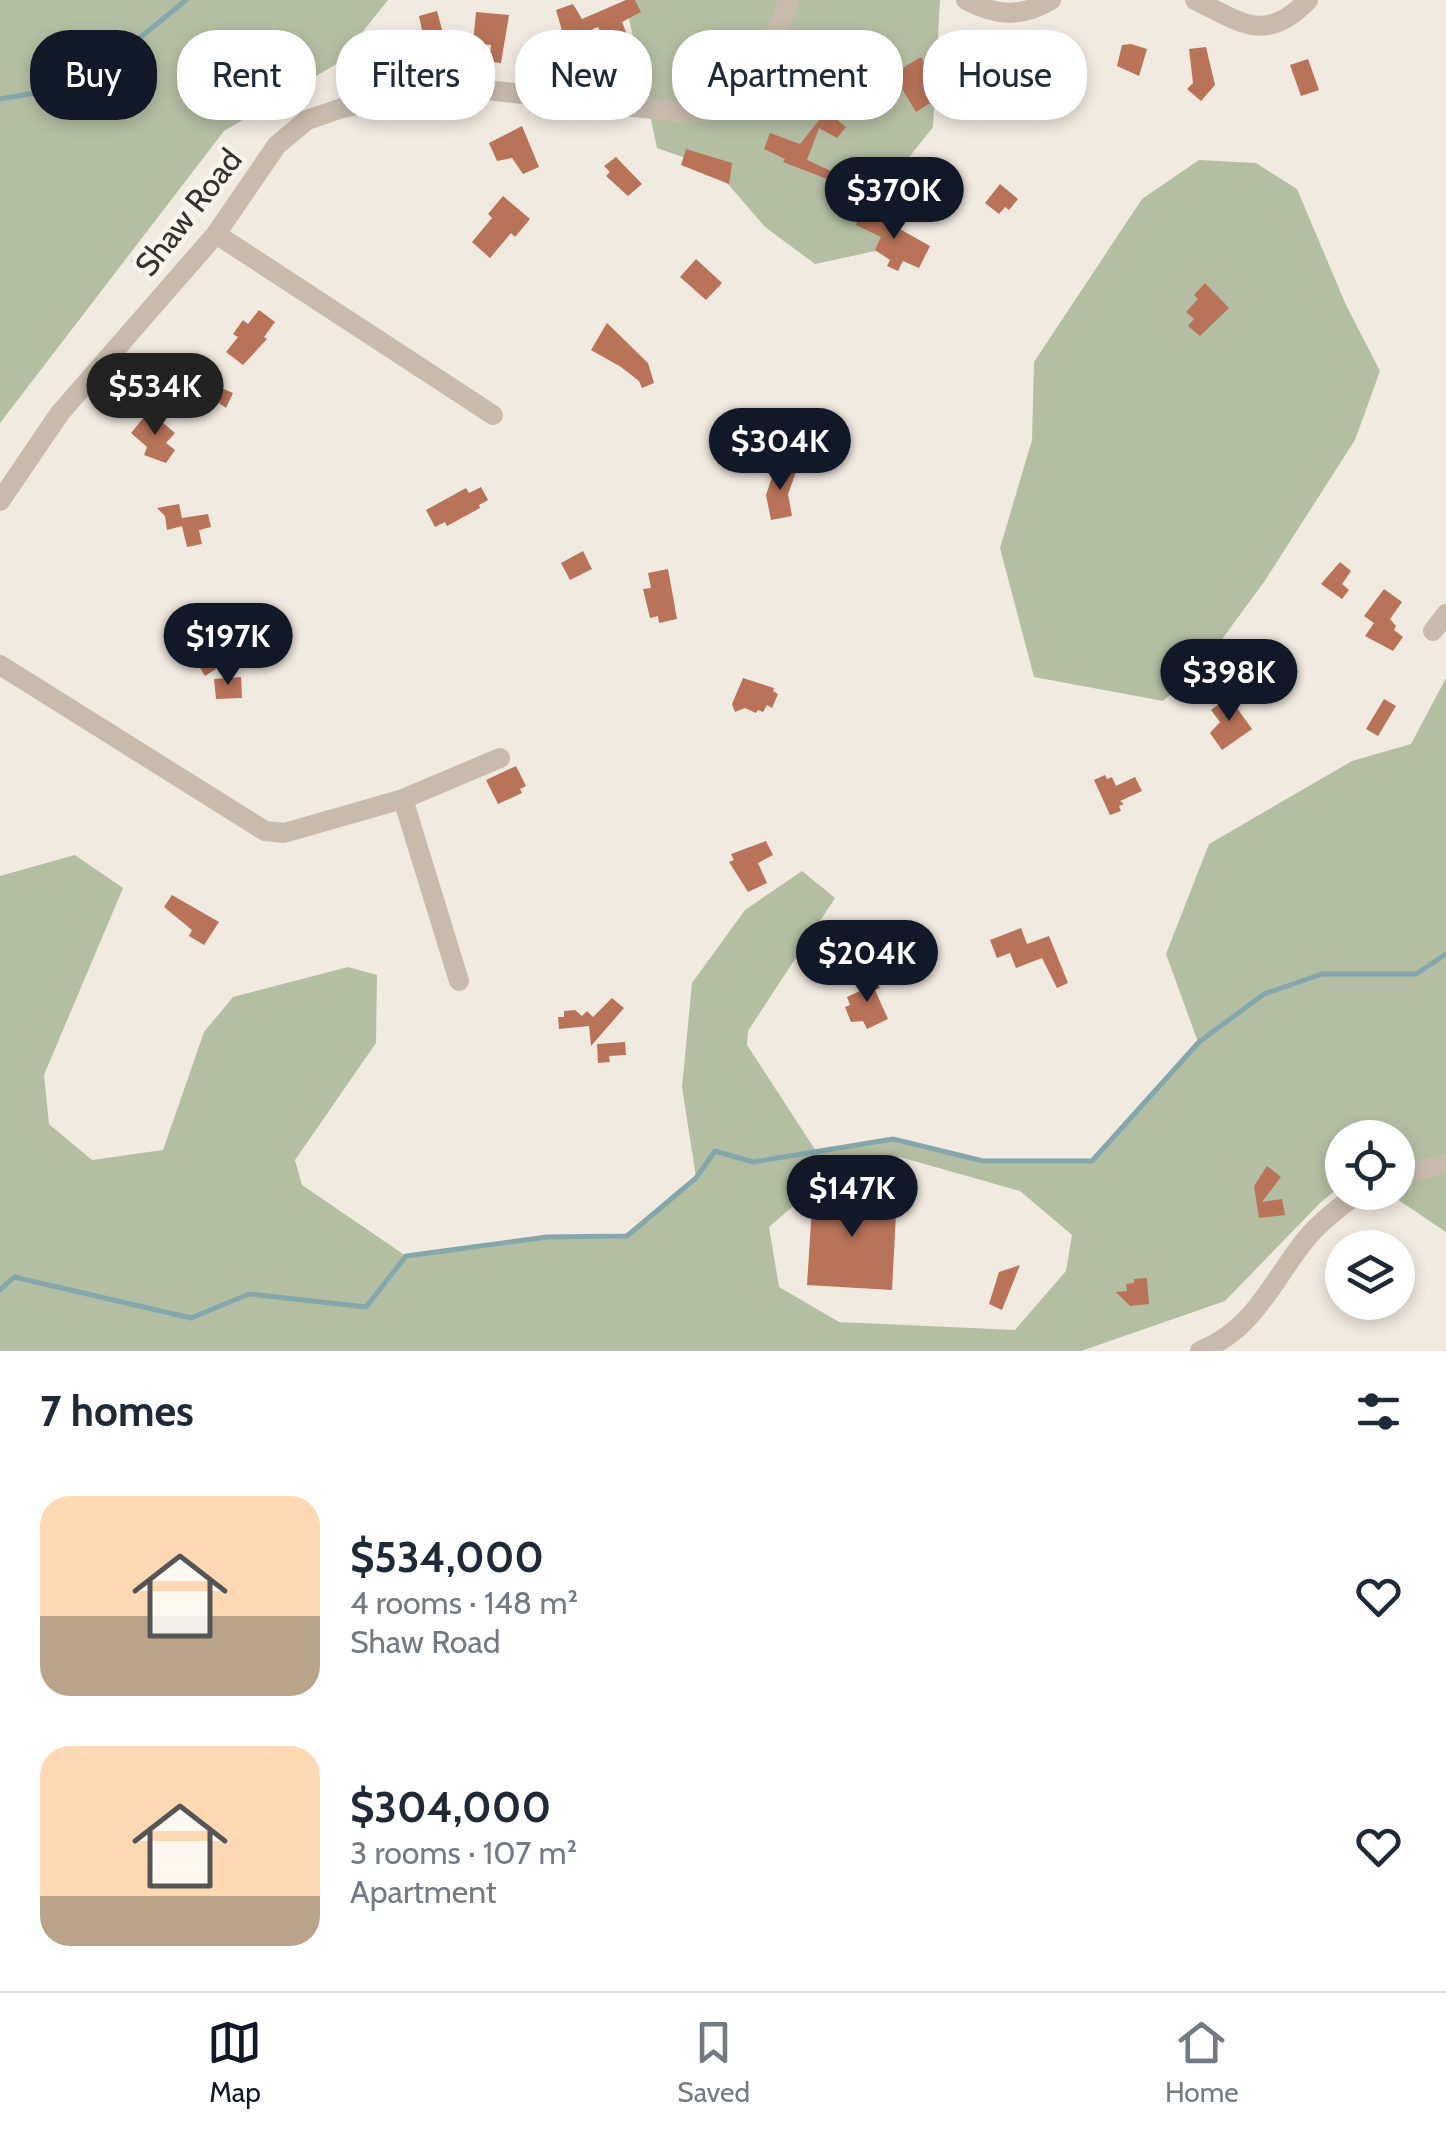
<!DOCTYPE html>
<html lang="en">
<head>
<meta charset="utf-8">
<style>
  :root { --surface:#fff; --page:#f6f6f7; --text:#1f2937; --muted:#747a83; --line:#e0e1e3; --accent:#111827 }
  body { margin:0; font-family:Cabin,sans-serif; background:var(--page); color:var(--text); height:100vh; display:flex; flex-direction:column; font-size:38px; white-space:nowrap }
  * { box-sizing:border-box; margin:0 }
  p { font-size:32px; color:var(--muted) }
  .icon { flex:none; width:55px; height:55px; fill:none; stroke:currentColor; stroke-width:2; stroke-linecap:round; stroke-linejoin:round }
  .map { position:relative; height:1351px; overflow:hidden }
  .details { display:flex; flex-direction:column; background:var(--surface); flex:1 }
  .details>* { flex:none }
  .top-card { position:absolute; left:30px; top:30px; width:1388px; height:90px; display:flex; gap:20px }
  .controls { position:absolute; left:1325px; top:1120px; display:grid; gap:20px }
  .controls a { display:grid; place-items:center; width:90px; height:90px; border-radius:50%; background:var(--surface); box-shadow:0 5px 15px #0003; font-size:50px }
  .price { position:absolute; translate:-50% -85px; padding:0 22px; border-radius:35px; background:var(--accent); color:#fff; font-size:32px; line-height:65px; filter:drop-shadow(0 2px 5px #0008) }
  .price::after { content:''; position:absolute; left:50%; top:60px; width:30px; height:22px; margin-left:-15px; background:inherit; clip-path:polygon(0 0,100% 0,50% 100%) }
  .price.selected { background:#222; color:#fff }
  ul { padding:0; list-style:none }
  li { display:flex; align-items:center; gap:30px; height:250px; padding:0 40px }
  li span { display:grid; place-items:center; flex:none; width:280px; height:200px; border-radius:30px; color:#555 }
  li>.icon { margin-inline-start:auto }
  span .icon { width:120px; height:120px; fill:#fffc; stroke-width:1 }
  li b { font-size:42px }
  h2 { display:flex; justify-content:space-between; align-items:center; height:120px; padding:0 40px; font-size:42px }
  .pill { padding:0 35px; border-radius:40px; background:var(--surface); box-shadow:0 5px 15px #0003; font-size:35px; line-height:90px }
  .pill.selected { background:var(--accent); color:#fff }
  .tab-bar { display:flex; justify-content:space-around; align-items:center; height:140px; border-top:2px solid var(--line); background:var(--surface); font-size:28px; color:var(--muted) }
  .tab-bar a { display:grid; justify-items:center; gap:5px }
  .tab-bar .selected { color:var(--accent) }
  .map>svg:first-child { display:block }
  .green { fill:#b4bea3; fill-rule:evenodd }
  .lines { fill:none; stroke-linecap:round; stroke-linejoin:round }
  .stream { stroke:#83a7ab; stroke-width:5 }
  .building { fill:#b87358 }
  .minor { stroke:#c8bbae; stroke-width:20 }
  .labels { text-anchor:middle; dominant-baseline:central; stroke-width:9; stroke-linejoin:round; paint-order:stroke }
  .street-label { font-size:32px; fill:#37302c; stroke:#f9f4ed }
</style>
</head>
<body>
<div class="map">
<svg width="1446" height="1351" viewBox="0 0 1446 1351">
  <rect width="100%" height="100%" fill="#f1eae1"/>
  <g class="green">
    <path d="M0,0H388L338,63L224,131L0,423Z"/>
    <path d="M625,0H940L933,127L895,175L880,250L815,264L765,227L714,168L657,148Z"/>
    <path d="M1199,160L1256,163L1297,189L1346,305L1380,371L1355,440L1264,582L1203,665L1163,701L1034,677L1000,548L1032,440L1034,362L1142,199Z"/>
    <path d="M1446,678V1232L1388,1193L1398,1192V1138H1342V1185L1320,1203L1225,1301L1081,1351H0V876L75,855L123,888L44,1075L49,1124L92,1160L163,1150L204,1032L233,997L348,967L377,975L376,1043L295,1160L302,1185L406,1256L547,1237L626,1236L696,1177L682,1087L692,983L745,910L802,871L835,898L748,1031L747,1045L816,1151L893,1139L983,1161H1092L1198,1042L1166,954L1209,844L1352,761L1411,744ZM900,1157L1020,1191L1072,1235L1066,1271L1015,1330L839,1322L779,1287L769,1227L844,1162Z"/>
  </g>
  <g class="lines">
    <g class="stream">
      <path d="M0,99L69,87L92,77L186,0"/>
      <path d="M0,1290L14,1277L191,1318L249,1294L366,1307L406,1256L547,1237L627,1236L696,1178L715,1151L753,1162L893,1139L983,1161H1092L1199,1042L1264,994L1322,974H1416L1446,954"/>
    </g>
  </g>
  <g class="building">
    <path d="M626,0H635L641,12L622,22L628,37L607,46L598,27L565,41L556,10L573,4L582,19Z"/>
    <path d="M437,11L444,37L411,45L408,33L422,30L419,16Z"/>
    <path d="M476,12L509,15L501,63L490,62L491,45L473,43Z"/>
    <path d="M1131,44L1147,49L1139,76L1117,66L1122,45Z"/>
    <path d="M1206,47L1215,85L1201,101L1187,89L1193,83L1189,49Z"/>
    <path d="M823,52L846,78L832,91L811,64Z"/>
    <path d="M921,57L929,70L930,77L925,80L931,90L925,94L930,103L916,112L893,74Z"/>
    <path d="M1308,59L1319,90L1301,96L1290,65Z"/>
    <path d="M988,62L1013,66L1007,99L974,98L977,83L984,84Z"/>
    <path d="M844,89L853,99L834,117L846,127L837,138L819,128L807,160L831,171L827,179L783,162L785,159L764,149L770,133L800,144Z"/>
    <path d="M522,126L539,167L523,174L512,158L497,161L489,143Z"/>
    <path d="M686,149L732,163L729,184L681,165Z"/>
    <path d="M616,157L642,184L628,196L606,176L610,172L604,166Z"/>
    <path d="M1000,184L1018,199L1009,210L1005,207L999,214L985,203Z"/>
    <path d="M503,196L530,219L515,237L511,233L490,258L472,242L492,218L488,214Z"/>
    <path d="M864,209L930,246L919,268L903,261L898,271L887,266L890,260L875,250L881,237L856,225Z"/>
    <path d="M148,242L158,250L165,242L175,251L150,279L131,261Z"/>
    <path d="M696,259L722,283L706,300L680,277Z"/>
    <path d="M1205,283L1229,308L1200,336L1188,326L1194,319L1186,312L1198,299L1194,295Z"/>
    <path d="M259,310L275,322L264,337L267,339L243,365L226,352L238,337L233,334L243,320L248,324Z"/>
    <path d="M607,323L648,363L654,383L642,388L639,381L621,367L591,350Z"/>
    <path d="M211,366L217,386L233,393L226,408L202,391L195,371Z"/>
    <path d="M149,411L175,433L166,443L175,450L166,463L144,455L147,447L131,433Z"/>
    <path d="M776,465L796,472L788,494L792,516L771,520L766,495Z"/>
    <path d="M481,487L488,500L479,505L480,508L447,526L445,522L435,527L426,510L466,488L469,493Z"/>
    <path d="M179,504L182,518L208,514L211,527L199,530L202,544L187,547L182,526L167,530L165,516L157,508Z"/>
    <path d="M583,551L592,569L570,580L561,563Z"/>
    <path d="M1340,562L1351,571L1342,584L1349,590L1342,599L1321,584Z"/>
    <path d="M668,569L677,619L659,623L658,616L650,618L643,589L651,588L648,573Z"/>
    <path d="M1384,589L1402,602L1390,619L1396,626L1394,630L1403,637L1393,651L1365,636L1374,623L1364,616Z"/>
    <path d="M189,626L216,669L205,676L193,656L182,663L168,638Z"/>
    <path d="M241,677L242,698L216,699L214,679Z"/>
    <path d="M743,678L774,688L773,691L778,694L772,708L767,705L763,712L758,710L756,713L745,708L735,712L732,704Z"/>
    <path d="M1229,697L1252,729L1222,750L1210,733L1220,722L1211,710Z"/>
    <path d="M1384,699L1396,706L1378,736L1366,729Z"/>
    <path d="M516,766L526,786L520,789L522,793L498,804L486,780Z"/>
    <path d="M1105,775L1107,779L1112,777L1116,786L1135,777L1142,791L1120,801L1124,804L1119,806L1121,811L1110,815L1094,780Z"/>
    <path d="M766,841L773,855L758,863L767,883L748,892L729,862L734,860L731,854Z"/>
    <path d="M172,895L219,922L204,945L189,936L192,930L164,907Z"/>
    <path d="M1021,928L1027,944L1049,936L1068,983L1057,988L1042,958L1016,968L1010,953L997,958L990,940Z"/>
    <path d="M875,977L880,988L875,990L888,1019L867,1029L863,1021L851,1022L845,1007L850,1005L847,997L862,990L859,984Z"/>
    <path d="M612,998L624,1008L591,1046L589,1026L559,1029L558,1017H564V1011L575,1010L582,1016L587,1011L593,1017Z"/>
    <path d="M625,1042L626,1055L609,1056L610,1062L598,1063L597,1044Z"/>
    <path d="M1267,1166L1281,1177L1262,1202L1282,1199L1285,1215L1259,1218L1254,1186Z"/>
    <path d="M813,1191L897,1195L892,1290L807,1285Z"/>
    <path d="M1020,1265L1002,1310L989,1304L999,1272Z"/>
    <path d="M1147,1278L1149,1304L1130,1306L1116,1292L1127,1291L1126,1284L1134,1283V1279Z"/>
  </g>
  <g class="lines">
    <g class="minor">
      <path d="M966,0C996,16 1021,18 1051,0"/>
      <path d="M1195,0C1242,23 1266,44 1308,0"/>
      <path d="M216,234L493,415"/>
      <path d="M0,501L60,413L216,234L277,145L307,120L339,109L429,88L461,87L687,113L727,108L746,100L755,90L789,0"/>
      <path d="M1433,631L1446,614"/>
      <path d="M0,665L265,831L284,833L403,799L500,758"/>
      <path d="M403,799L459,981"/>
      <path d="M1398,1175L1446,1164"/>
      <path d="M1200,1351C1255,1329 1272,1281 1306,1239C1322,1220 1340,1207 1360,1192"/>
    </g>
  </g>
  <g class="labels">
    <g class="street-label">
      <text transform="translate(188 212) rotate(-52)">Shaw Road</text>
    </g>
  </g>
</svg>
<div class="controls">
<a><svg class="icon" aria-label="locate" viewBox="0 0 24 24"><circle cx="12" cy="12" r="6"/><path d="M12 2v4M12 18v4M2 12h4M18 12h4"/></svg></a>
<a><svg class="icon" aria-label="layers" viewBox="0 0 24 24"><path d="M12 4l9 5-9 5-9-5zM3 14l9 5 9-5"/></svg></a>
</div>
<b class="price" style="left:894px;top:242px">$370K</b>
<b class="price selected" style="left:155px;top:438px">$534K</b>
<b class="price" style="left:780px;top:493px">$304K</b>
<b class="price" style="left:228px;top:688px">$197K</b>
<b class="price" style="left:1229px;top:724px">$398K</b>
<b class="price" style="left:867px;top:1005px">$204K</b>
<b class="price" style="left:852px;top:1240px">$147K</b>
<div class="top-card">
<a class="pill selected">Buy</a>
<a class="pill">Rent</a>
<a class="pill">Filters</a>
<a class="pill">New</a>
<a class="pill">Apartment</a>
<a class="pill">House</a>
</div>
</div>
<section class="details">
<h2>7 homes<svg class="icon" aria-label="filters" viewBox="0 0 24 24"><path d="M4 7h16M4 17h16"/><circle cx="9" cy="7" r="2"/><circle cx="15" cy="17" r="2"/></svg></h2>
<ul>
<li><span style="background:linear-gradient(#ffd9b3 60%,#b9a48a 0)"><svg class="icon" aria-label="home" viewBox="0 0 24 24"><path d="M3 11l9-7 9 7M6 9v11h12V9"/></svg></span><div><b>$534,000</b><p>4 rooms · 148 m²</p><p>Shaw Road</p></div><svg class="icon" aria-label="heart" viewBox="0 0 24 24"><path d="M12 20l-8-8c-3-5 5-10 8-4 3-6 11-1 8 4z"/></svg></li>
<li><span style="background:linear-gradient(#ffd9b3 75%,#b9a48a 0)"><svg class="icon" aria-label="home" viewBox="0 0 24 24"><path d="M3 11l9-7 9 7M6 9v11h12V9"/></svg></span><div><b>$304,000</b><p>3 rooms · 107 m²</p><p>Apartment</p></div><svg class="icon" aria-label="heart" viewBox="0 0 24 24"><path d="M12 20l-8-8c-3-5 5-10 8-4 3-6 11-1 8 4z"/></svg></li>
</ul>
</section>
<nav class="tab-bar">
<a class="selected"><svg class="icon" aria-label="map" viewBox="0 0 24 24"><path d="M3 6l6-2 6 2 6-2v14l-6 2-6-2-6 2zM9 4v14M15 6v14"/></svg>Map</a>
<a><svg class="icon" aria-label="saved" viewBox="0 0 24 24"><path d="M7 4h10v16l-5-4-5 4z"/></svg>Saved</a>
<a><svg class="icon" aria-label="home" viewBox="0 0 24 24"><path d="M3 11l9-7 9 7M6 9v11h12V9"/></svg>Home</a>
</nav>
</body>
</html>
